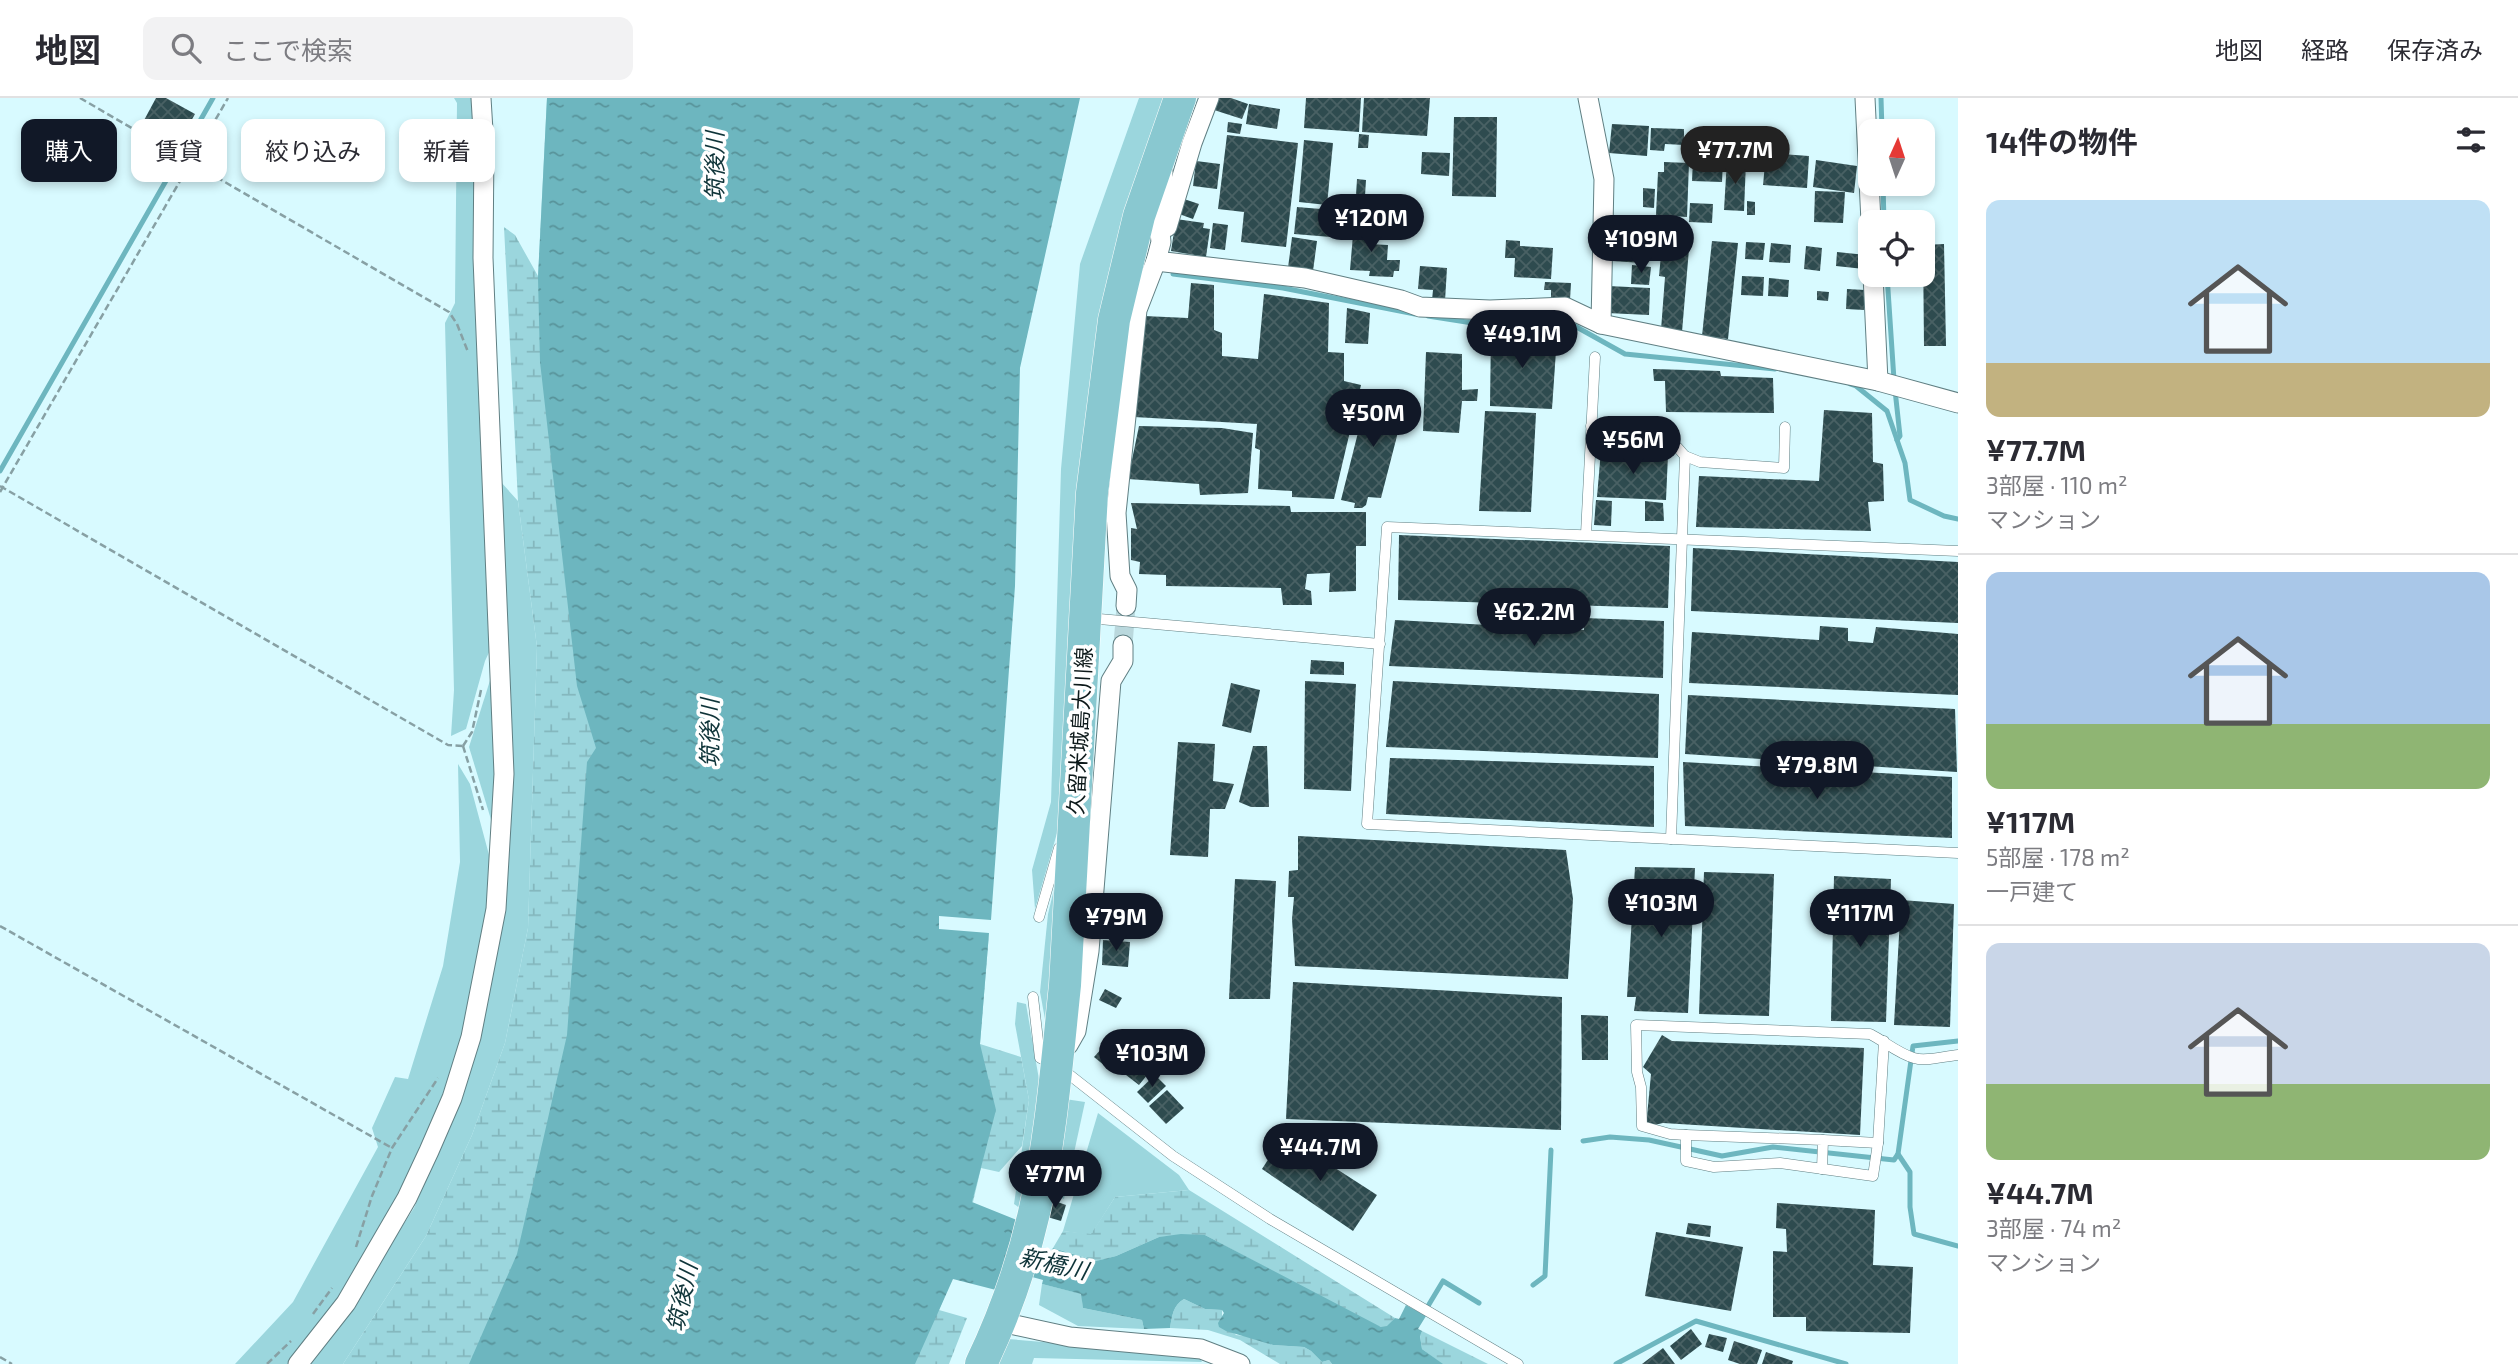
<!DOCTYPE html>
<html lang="ja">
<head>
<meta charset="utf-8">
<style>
  :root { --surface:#fff; --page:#f2f2f3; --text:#2b2b33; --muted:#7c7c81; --line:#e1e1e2; --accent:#111827 }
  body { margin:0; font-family:"Exo 2","Noto Sans JP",sans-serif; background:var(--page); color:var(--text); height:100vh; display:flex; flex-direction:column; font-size:26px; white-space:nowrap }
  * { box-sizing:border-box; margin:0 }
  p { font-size:23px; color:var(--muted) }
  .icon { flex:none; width:38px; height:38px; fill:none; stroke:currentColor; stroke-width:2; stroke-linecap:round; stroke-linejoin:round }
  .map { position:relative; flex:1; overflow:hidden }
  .details { display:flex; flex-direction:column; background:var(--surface); width:560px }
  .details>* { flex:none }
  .guide { position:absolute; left:21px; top:21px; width:665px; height:63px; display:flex; gap:14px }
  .needle { width:46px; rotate:3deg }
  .fabs { position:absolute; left:1858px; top:21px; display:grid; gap:14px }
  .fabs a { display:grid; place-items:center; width:77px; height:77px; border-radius:14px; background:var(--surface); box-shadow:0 4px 10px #0003; font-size:35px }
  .price { position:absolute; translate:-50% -60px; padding:0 16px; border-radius:24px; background:var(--accent); color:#fff; font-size:23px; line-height:46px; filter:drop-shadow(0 2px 4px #0008) }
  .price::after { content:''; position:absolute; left:50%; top:42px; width:21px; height:16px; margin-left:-10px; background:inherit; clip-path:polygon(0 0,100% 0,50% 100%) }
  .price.active { background:#222; color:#fff }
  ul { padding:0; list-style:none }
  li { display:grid; align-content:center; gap:14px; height:371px; padding:0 28px }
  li+li { border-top:2px solid var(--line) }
  li span { display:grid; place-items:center; height:217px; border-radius:14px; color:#555 }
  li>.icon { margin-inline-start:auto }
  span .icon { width:126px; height:126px; fill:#fffc; stroke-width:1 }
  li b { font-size:30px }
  h2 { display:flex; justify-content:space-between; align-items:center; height:84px; padding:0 28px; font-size:30px }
  .chip { padding:0 24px; border-radius:14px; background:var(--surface); box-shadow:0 4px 10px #0003; font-size:24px; line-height:63px }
  .chip.active { background:var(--accent); color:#fff }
  header { display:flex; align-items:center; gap:42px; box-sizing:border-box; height:98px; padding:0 35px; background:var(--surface); border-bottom:2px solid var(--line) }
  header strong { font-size:33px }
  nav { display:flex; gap:38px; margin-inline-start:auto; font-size:24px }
  .search { width:490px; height:63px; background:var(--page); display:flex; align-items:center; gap:18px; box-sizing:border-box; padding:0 24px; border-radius:14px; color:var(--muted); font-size:26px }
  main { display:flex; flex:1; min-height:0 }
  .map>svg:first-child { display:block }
  .green { fill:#9bd6dd }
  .wetland { fill:url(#wetland-marsh) }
  .water { fill:url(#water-ripples) }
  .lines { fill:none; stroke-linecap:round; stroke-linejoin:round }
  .stream { stroke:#6db6bf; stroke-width:5 }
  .building { fill:url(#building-cross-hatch) }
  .street-tunnel { stroke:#bad8dd; stroke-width:19; stroke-dasharray:19 10; stroke-linecap:butt }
  .lane-casing { stroke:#607f83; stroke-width:11 }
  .street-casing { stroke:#607f83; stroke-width:21 }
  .primary-casing { stroke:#fff; stroke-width:33 }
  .path { stroke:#87a0a4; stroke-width:2.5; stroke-dasharray:7 3.5; stroke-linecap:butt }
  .lane { stroke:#fff; stroke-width:10 }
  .street { stroke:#fff; stroke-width:19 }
  .primary { stroke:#89c8d0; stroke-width:32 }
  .labels { text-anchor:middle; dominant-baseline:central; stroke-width:7; stroke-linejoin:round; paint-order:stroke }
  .street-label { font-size:21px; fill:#0d191a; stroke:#fff }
  .water-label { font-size:23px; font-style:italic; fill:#0f3439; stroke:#fff }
</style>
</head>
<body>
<header>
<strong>地図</strong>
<div class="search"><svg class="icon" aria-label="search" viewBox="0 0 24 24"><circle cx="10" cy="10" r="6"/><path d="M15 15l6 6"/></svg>ここで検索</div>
<nav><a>地図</a><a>経路</a><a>保存済み</a></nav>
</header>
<main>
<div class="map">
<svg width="1958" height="1266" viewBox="0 0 1958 1266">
  <defs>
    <pattern id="wetland-marsh" width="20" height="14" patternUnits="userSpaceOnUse" patternTransform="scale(1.75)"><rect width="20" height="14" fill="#9bd6dd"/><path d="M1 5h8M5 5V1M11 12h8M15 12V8" fill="none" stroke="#84b7bd"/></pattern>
    <pattern id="water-ripples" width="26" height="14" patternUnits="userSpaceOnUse" patternTransform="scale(1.75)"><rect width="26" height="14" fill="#6db6bf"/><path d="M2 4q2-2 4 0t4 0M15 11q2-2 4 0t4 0" fill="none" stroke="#58939a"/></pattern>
    <pattern id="building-cross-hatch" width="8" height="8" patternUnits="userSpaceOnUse" patternTransform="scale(1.75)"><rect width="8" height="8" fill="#2e4b4f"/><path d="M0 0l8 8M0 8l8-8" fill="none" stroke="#496164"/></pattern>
  </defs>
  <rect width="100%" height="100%" fill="#d8faff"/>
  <g class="green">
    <path d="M454,0H474L492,548L485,563L466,631L451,638L454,592L445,225L455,205L457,5Z"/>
    <path d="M1139,0H1168L1145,65L1064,711L1035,811L1032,772L1051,704L1061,371L1080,166Z"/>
    <path d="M500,383L518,403L537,549L528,830L505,945L472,1037L426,1138L343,1266H308L348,1213L414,1110L450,1025L503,816Z"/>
    <path d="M493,573L496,738L469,649Z"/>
    <path d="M458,666L470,686L492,768L489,801L477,874L454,967L412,1074L345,1197L290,1266H235L293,1204L378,1049L372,1030L395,979L408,981L443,868L460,764Z"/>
    <path d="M1061,762L1050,948L1040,894L1048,816Z"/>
    <path d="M1017,904L1026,906L1042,999L1024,1113L1014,1106L1029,1002L1015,926Z"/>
    <path d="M1065,1001L1085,1004L1064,1101L1050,1095Z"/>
    <path d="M1098,1015L1179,1077L1189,1092L1115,1099L1091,1137L1063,1133Z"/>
    <path d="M1042,1186L1082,1196L1083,1210L1142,1222L1144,1231L1078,1228L1039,1207Z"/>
    <path d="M1008,1241L1198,1257L1202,1264L1034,1260L1032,1266H994Z"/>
  </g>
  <g class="wetland">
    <path d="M547,0L600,635L578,942L489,1266H343L426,1138L472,1037L505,945L528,830L537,549L518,403L504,129L515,137L538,178Z"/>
    <path d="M989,835L980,946L1021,959L1029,1002L1022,1048L999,1074L981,1070L973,1104L955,1109Z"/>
    <path d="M1189,1092L1395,1220L1387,1229H1381L1372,1226L1205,1137L1159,1139L1116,1158L1097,1163L1053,1150L1063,1133L1091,1136L1115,1099Z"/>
    <path d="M960,1161L939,1212L967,1220L949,1266H857Z"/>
    <path d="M1184,1201L1205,1211L1222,1212V1221L1236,1237L1253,1239L1273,1247L1304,1249L1311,1253L1322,1264L1329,1262L1332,1266H1280L1240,1242L1208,1232L1170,1230C1172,1218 1173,1207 1184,1201Z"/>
    <path d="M1422,1233L1488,1266H1442L1422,1251L1420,1237Z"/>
  </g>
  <path class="water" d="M547,0H1080L1020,270L1015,488L991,822L939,818V831L989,835L980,946L996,1012L972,1104L1019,1123L1014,1142L1051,1153L1053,1150L1096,1163L1116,1158L1159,1139L1181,1136L1205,1137L1381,1229L1387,1228L1395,1220L1399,1221L1406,1207L1426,1218L1418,1231L1422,1233L1420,1238L1422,1251L1443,1266H1332L1329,1262L1322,1264L1311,1253L1304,1249L1273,1247L1226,1233L1219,1229L1218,1225L1224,1215L1222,1212L1205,1211L1184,1201C1173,1207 1172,1218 1170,1230L1144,1231L1142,1222L1083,1210L1081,1196L1042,1186L1043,1182L1004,1171L996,1192L953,1181L915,1266H469L517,1156L567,937L587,664L596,650L577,588L540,264L538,180Z"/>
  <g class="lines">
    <g class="stream">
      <path d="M1881,0L1882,33"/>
      <path d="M184,51L213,0"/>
      <path d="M1883,86L1884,124"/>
      <path d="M1173,176L1283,190L1415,216"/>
      <path d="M1887,177L1894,282"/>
      <path d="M1428,218L1479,226L1564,222L1625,256L1775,271"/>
      <path d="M1850,286L1856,288L1887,313L1905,365L1910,402L1944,418L1958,421"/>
      <path d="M1895,292L1900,338L1897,342"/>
      <path d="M0,373L175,67"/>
      <path d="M1583,1043L1610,1039L1649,1042L1722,1058L1773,1049L1894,1062L1898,1056L1913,948L1958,943"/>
      <path d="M1898,1056L1910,1074V1109L1914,1136L1958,1148"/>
      <path d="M1533,1187L1545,1178L1551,1052"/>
      <path d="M1425,1213L1443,1183L1479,1205"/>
      <path d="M1616,1266L1696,1223L1846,1266"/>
    </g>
  </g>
  <g class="building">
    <path d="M156,0H166L195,16L178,46L142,26Z"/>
    <path d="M1218,0H1231L1248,6L1242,21L1214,12Z"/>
    <path d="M1306,0H1361L1359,34L1304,30Z"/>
    <path d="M1364,0H1430L1427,38L1362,34Z"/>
    <path d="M1249,6L1280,11L1277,31L1246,26Z"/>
    <path d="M1454,19H1497L1496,99L1452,98Z"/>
    <path d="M1228,24L1242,26L1240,36L1227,34Z"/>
    <path d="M1612,26L1649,28L1647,58L1609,55Z"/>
    <path d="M1651,30L1684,31V47L1665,46L1664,53L1650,52Z"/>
    <path d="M1359,36L1369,37L1368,50H1358Z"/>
    <path d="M1227,37L1298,45L1286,149L1241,144L1244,114L1218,111Z"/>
    <path d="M1304,42L1333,45L1327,107L1299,104Z"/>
    <path d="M1422,54L1450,55L1449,78L1421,76Z"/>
    <path d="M1766,55L1809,58L1807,90L1763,87Z"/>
    <path d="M1693,61L1723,63L1722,84L1692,83Z"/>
    <path d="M1727,62L1746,63L1744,113L1724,112Z"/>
    <path d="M1816,62L1857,68L1854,95L1813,89Z"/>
    <path d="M1196,63L1220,66L1217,91L1193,88Z"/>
    <path d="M1664,64L1689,65L1687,119L1656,117L1658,74H1664Z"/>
    <path d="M1357,81L1366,82L1365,98L1356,97Z"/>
    <path d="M1643,90L1655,91L1654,110L1643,109Z"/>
    <path d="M1815,93L1845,94L1843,125L1814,124Z"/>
    <path d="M1184,101L1199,106L1193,121L1179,116Z"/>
    <path d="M1747,103L1755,104V117H1747Z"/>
    <path d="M1690,105L1713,106L1712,125L1689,124Z"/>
    <path d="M1297,109L1333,112L1331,139L1294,136Z"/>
    <path d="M1176,121L1204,125L1203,130L1210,131L1206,159L1171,153Z"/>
    <path d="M1213,125L1228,127L1225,152L1210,150Z"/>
    <path d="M1354,125L1372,126L1370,146L1388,147L1387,162H1400L1399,173H1394L1393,179L1369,178L1370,173L1350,172Z"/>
    <path d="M1614,137L1645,139L1643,165L1612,163Z"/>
    <path d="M1663,137L1690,139L1682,234L1661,232L1665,179L1659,178Z"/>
    <path d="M1292,139L1317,143L1313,173L1288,170Z"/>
    <path d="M1506,142L1520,143V148L1553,150L1551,181L1514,179L1515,160H1505Z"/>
    <path d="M1712,143L1738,145L1728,241L1702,238Z"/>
    <path d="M1746,144L1765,145L1763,162L1745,161Z"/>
    <path d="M1771,145L1791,147L1790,165L1769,164Z"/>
    <path d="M1944,146L1946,248H1924L1923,147Z"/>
    <path d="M1806,148L1822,150L1820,173L1804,171Z"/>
    <path d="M1837,154L1866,157L1864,171L1836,168Z"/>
    <path d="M1632,167L1651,169L1649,187L1631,186Z"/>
    <path d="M1420,168L1447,170L1445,203L1432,202L1433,192L1418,191Z"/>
    <path d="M1742,178L1764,179L1763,198L1741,197Z"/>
    <path d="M1769,180L1789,182L1788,199L1768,198Z"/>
    <path d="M1545,184L1571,185L1570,202L1551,201V192H1544Z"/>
    <path d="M1191,185L1214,187V232L1222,235V258L1258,261L1264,196L1329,205L1328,254L1344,255V283L1361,287L1334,401L1292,399V393L1258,391L1260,352L1255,350L1257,326L1134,319L1144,218L1188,220Z"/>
    <path d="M1608,188L1650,190L1649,217L1607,215Z"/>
    <path d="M1847,191L1865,192L1864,212L1846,211Z"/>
    <path d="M1817,193L1829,194L1828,203L1817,202Z"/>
    <path d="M1347,210L1370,215L1368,246L1345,245Z"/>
    <path d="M1491,233L1557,238L1552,311L1490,308Z"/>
    <path d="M1426,254L1462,256V292L1478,291L1477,303H1462L1459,335L1423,333Z"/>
    <path d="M1653,271L1720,273L1721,278L1773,280L1774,315L1666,314L1665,283H1654Z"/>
    <path d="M1368,295L1406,303L1381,400L1368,399L1366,407L1362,410H1354L1355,405L1341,402Z"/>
    <path d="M1824,312L1872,315L1873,364L1883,366L1884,403L1868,404L1871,433L1696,429L1699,378L1819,383Z"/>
    <path d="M1485,313L1536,315L1531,414L1479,413Z"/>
    <path d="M1139,328L1222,330L1253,335L1248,395L1200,397L1199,386L1128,381Z"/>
    <path d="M1601,352L1668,357L1666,402L1597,399Z"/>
    <path d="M1596,402L1612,403L1611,428L1594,427Z"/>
    <path d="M1645,403L1663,405L1664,423H1645Z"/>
    <path d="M1131,405L1290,408L1291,414H1366V448H1356V493L1329,494L1330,475L1307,476L1305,491L1311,493L1312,507H1283L1281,490L1166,488V477L1139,476L1140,464L1131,462V430L1137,431Z"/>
    <path d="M1399,437L1670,448L1668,510L1398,502Z"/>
    <path d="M1693,450L1958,464V525L1691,513Z"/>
    <path d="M1584,520L1664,523L1663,580L1389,568L1395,522L1584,532Z"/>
    <path d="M1820,528L1848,530V543L1873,545L1876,529L1958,536V597L1689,585L1692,534L1819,542Z"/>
    <path d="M1311,562L1344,564V577L1310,576Z"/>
    <path d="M1305,583L1356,586L1351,693L1304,691Z"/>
    <path d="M1393,583L1659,596L1658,660L1386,649Z"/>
    <path d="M1231,585L1260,592L1251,635L1222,628Z"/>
    <path d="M1688,597L1955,611L1957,674L1685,656Z"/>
    <path d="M1178,644L1215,646L1213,683L1234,686L1225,711H1210L1208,759L1170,757Z"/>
    <path d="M1253,648H1267L1269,709H1251L1239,704Z"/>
    <path d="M1390,660L1654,668V729L1386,716Z"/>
    <path d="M1683,664L1952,679V740L1685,728Z"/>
    <path d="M1298,738L1566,752L1573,801L1568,881L1295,868L1292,821L1294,799H1288L1289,773L1298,772Z"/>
    <path d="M1635,769L1695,770L1688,915L1634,913L1636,899H1627Z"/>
    <path d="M1704,774L1774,776L1769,918L1699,916Z"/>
    <path d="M1834,778L1891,781L1886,924L1831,923Z"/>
    <path d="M1235,781L1276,783L1270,901H1229Z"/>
    <path d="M1901,802L1954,806L1950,929L1894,927Z"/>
    <path d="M1103,842L1130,844L1128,869L1102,867Z"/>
    <path d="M1293,884L1562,899L1561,1032L1286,1021Z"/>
    <path d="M1105,891L1122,900L1116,910L1099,902Z"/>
    <path d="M1581,917L1608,918V962H1582Z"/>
    <path d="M1662,937L1672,943L1864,950L1860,1037L1663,1025L1646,1029L1651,976L1643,969Z"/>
    <path d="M1111,940L1126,953L1110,972L1094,959Z"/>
    <path d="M1139,943L1161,960L1139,987L1117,970Z"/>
    <path d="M1155,977L1166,988L1148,1005L1137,994Z"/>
    <path d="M1167,992L1184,1010L1166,1026L1149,1008Z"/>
    <path d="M1284,1037L1377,1097L1353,1133L1262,1071Z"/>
    <path d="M1049,1101L1066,1107L1061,1123L1044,1118Z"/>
    <path d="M1777,1105L1875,1112L1873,1167L1913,1169L1910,1235L1806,1233V1219H1773V1153L1787,1154L1786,1131L1776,1130Z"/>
    <path d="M1688,1125L1711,1128L1710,1139L1686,1136Z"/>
    <path d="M1656,1134L1743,1149L1731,1213L1645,1198Z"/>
    <path d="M1691,1231L1702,1246L1681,1262L1670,1248Z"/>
    <path d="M1709,1236L1727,1240L1723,1254L1705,1249Z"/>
    <path d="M1734,1243L1762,1252L1757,1266H1740L1728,1262Z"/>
    <path d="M1663,1250L1675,1266H1642Z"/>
    <path d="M1766,1254L1793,1263L1792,1266H1762Z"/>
  </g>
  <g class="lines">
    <path class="street-tunnel" d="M1123,547L1126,508"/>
    <defs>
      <g id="lane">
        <path d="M1591,328L1644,329L1678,350L1685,358L1700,364L1784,370L1785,329"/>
        <path d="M1586,436L1595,259"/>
        <path d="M1958,453L1387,429L1367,726L1958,755"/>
        <path d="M1088,520L1380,546"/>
        <path d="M1671,741L1685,358"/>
        <path d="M1039,819L1059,750"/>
        <path d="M1033,899L1040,960L1057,967L1173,1058L1270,1121L1518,1266"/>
        <path d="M1884,943L1878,1045L1873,1078L1780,1065L1714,1069L1686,1063V1037L1670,1036L1642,1028L1641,989L1637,974L1636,927L1870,936C1884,943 1899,956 1914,960C1926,964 1945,958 1958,957"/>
        <path d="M1686,1037L1823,1042L1822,1071"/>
        <path d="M1823,1042L1878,1045"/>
      </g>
      <g id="street">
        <path d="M1588,0L1604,81L1601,226"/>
        <path d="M1865,0L1871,124"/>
        <path d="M1163,74L1159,125L1161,144L1156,163L1305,180L1401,202L1420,209L1490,212L1565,209L1601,226L1878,283L1958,305"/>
        <path d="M1167,129L1192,45L1209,0"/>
        <path d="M1873,177L1878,283"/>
        <path d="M1126,508L1127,492L1120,478L1116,415L1137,212L1156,163"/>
        <path d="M1068,947L1076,933L1089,853L1111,583L1123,563V547"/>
        <path d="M1001,1224L1070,1239L1201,1251L1240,1266"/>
        <path d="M298,1266L346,1205L407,1100L429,1053L452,1000L471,939L496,811L504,676L483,160L484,49L481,0"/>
      </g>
      <path id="primary" d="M981,1266C1004,1218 1022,1167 1034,1115C1051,1041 1057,963 1065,887L1092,395L1114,222L1139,118L1180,0"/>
    </defs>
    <use href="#lane" class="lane-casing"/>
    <use href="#street" class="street-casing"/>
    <use href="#primary" class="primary-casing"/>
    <g class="path">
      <path d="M80,0L449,214L457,226L468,254"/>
      <path d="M0,388L448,647L463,648"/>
      <path d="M0,394L228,0"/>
      <path d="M463,648L483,712"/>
      <path d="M463,648L472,634L481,592"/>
      <path d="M0,828L392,1050"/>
      <path d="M356,1149L372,1098L392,1050L438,980"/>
      <path d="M313,1216L332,1190"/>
      <path d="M0,1259L12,1266"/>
      <path d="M267,1266L291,1243"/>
    </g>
    <use href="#lane" class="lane"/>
    <use href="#street" class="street"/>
    <use href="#primary" class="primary"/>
  </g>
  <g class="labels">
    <g class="street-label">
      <text transform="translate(1079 633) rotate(-87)">久留米城島大川線</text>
    </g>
    <g class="water-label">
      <text transform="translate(714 68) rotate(-90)">筑後川</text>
      <text transform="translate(709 635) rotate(-90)">筑後川</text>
      <text transform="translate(1054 1165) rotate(13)">新橋川</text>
      <text transform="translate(681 1199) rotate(-78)">筑後川</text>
    </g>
  </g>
</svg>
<div class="fabs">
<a><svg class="needle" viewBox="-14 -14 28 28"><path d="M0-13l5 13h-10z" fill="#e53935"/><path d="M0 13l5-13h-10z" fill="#7c7c81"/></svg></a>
<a><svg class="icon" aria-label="locate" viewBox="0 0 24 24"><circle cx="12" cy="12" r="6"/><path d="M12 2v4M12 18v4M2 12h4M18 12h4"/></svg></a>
</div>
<b class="price active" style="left:1735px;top:88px">¥77.7M</b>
<b class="price" style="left:1371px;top:156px">¥120M</b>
<b class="price" style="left:1641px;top:177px">¥109M</b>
<b class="price" style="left:1522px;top:272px">¥49.1M</b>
<b class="price" style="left:1373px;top:351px">¥50M</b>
<b class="price" style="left:1633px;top:378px">¥56M</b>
<b class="price" style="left:1534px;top:550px">¥62.2M</b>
<b class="price" style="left:1817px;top:703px">¥79.8M</b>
<b class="price" style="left:1661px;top:841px">¥103M</b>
<b class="price" style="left:1860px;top:851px">¥117M</b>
<b class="price" style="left:1116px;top:855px">¥79M</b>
<b class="price" style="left:1152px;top:991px">¥103M</b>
<b class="price" style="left:1320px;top:1085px">¥44.7M</b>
<b class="price" style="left:1055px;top:1112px">¥77M</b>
<div class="guide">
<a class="chip active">購入</a>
<a class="chip">賃貸</a>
<a class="chip">絞り込み</a>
<a class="chip">新着</a>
</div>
</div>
<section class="details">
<h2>14件の物件<svg class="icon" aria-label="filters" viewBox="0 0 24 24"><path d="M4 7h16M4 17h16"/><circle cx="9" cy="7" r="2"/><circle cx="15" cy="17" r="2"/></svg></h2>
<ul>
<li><span style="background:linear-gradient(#bfe0f5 75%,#c2b280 0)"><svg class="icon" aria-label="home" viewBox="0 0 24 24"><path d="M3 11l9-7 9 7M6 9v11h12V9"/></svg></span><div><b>¥77.7M</b><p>3部屋 · 110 m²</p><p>マンション</p></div></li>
<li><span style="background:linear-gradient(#a9c7e8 70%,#8fb573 0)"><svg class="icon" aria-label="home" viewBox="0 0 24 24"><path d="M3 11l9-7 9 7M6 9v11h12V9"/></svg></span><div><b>¥117M</b><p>5部屋 · 178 m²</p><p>一戸建て</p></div></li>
<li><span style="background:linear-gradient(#c9d6e8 65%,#8fb573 0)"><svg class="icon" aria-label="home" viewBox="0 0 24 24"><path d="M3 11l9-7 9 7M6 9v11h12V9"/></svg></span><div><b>¥44.7M</b><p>3部屋 · 74 m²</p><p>マンション</p></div></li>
</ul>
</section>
</main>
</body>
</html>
